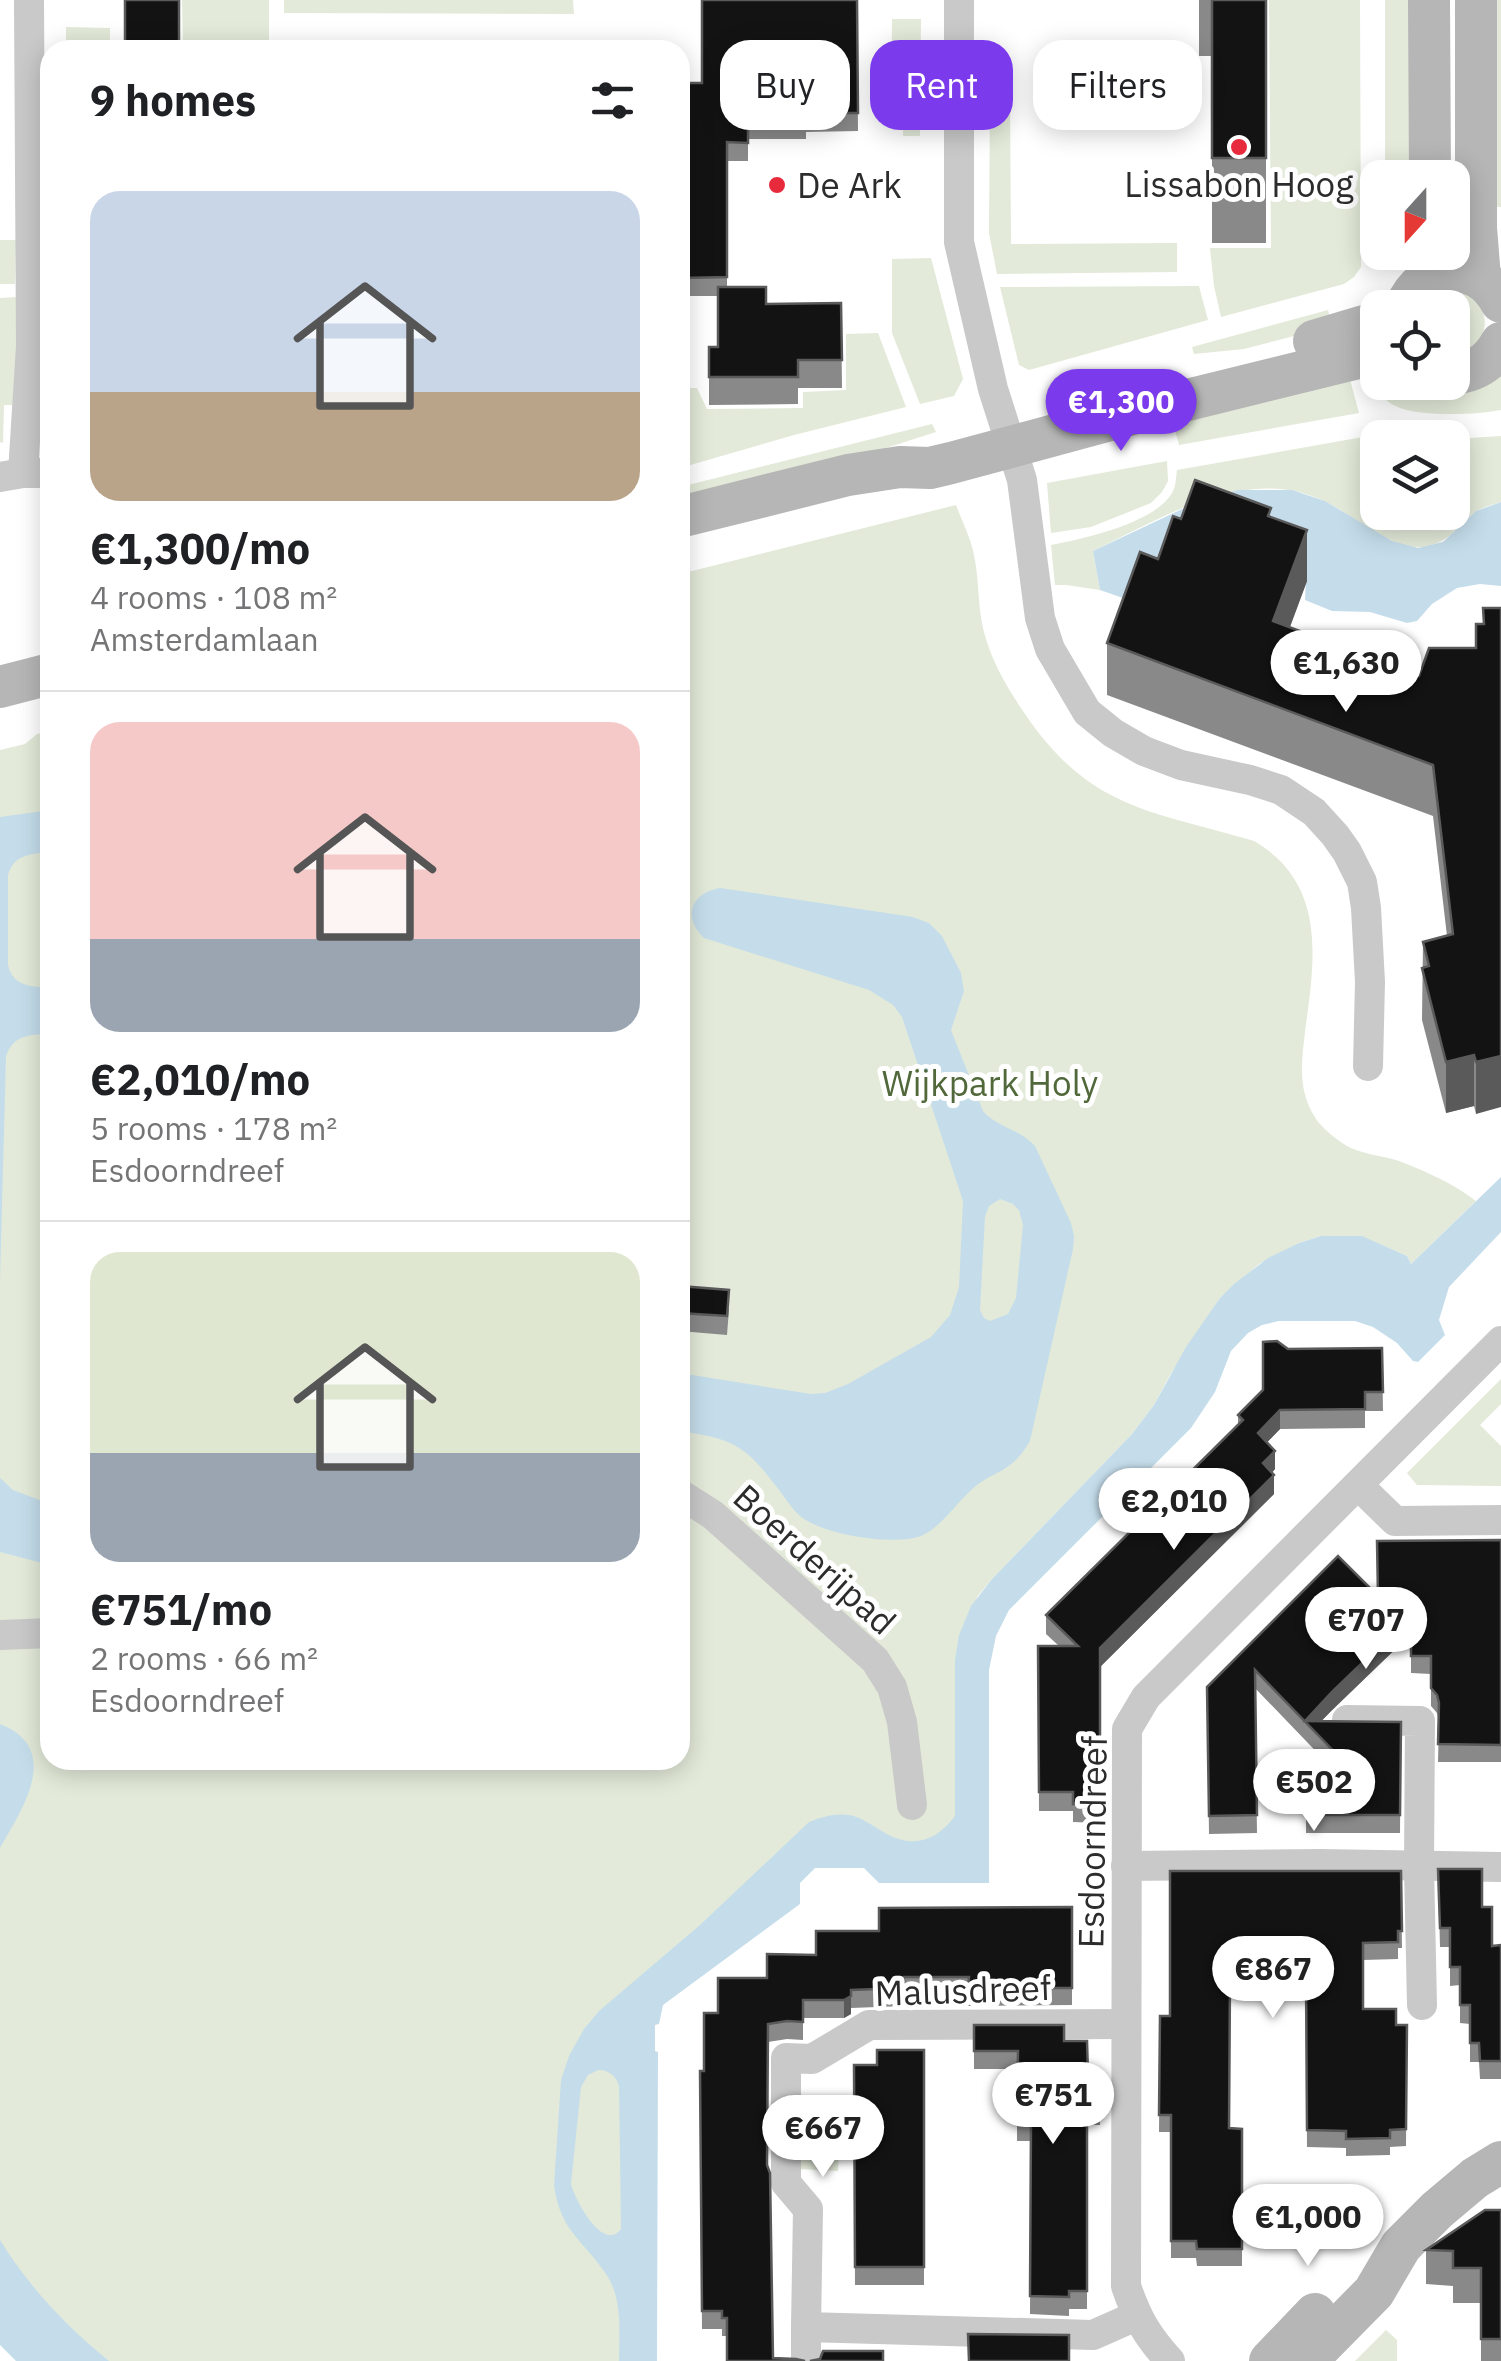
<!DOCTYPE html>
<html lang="en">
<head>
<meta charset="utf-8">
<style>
  :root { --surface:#fff; --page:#f2f2f2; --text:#202124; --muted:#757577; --line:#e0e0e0; --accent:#7c3aed }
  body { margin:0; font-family:"IBM Plex Sans",sans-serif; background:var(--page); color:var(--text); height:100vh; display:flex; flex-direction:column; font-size:38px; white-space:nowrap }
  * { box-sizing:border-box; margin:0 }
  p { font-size:32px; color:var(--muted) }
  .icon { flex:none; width:55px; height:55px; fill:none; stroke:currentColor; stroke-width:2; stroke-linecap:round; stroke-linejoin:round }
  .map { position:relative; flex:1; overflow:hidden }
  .sheet { position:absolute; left:40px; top:40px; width:650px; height:1730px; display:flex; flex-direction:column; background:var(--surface); border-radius:30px; box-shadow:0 5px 25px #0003 }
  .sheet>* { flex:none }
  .hud { position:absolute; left:720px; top:40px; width:630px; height:90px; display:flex; gap:20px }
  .needle { width:65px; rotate:201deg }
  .tools { position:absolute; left:1360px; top:160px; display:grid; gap:20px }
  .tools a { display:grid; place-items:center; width:110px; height:110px; border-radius:20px; background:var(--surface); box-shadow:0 5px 25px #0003; font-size:50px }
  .price { position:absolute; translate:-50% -85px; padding:0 22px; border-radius:35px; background:#fff; color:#222; font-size:32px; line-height:65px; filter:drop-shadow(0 2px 5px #0008) }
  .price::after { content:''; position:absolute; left:50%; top:60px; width:30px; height:22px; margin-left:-15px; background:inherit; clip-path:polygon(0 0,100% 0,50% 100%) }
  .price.selected { background:var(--accent); color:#fff }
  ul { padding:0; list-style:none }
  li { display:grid; align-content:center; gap:20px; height:530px; padding:0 50px }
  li+li { border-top:2px solid var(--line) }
  li span { display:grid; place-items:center; height:310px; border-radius:30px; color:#555 }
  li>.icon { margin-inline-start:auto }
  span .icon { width:180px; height:180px; fill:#fffc; stroke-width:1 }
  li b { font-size:42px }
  h2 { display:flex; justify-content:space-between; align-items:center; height:120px; padding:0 50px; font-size:42px }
  .tag { padding:0 35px; border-radius:30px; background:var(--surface); box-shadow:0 5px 25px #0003; font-size:35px; line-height:90px }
  .tag.selected { background:var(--accent); color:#fff }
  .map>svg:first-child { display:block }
  .green { fill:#e3ead9 }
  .water { fill:#c5ddeb; fill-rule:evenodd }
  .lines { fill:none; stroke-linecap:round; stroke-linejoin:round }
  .street { stroke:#c9c9c9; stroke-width:30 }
  .secondary { stroke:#b6b6b6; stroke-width:42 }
  .wall { fill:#898989 }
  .shaded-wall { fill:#5a5a5a }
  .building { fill:#131313; stroke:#5a5a5a; stroke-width:2.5 }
  .poi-dot { fill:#e72b3d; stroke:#fff; stroke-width:4 }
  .labels { text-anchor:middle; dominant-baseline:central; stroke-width:10; stroke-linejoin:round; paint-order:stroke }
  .poi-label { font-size:35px; fill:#2c2c2c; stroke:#fff }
  .park-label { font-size:35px; fill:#50683a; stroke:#fff }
  .street-label { font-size:35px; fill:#2c2c2c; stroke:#fff }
</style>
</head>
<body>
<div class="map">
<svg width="1501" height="2361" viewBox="0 0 1501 2361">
  <rect width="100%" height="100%" fill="#fff"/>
  <g class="green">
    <path d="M182,0H269V50H183Z"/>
    <path d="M284,0H573L574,14L284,13Z"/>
    <path d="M1269,0H1360L1361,267L1354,277L1344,284L1221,317L1214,286L1210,248H1271Z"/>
    <rect x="1385" y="0" width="34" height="177"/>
    <path d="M1485,0H1501V207L1486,206Z"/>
    <path d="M892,19H921L920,136H903V102L891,101Z"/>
    <path d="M66,27L110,28V50H66Z"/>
    <path d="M990,91L1010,92L1011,244L1177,243V272L997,274L989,233Z"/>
    <path d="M0,240H16L15,284H0Z"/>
    <path d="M931,258L963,379L954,396L920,404L892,333V259Z"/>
    <path d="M1199,286L1208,320L1029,370L1019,365L1000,287Z"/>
    <path d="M1454,290C1461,293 1470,295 1476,301C1490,316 1487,339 1469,350C1467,351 1454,354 1453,354L1452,308H1425L1434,296Z"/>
    <path d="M16,297V405H4L3,443L0,442V298Z"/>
    <path d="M50,306V439L42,438L41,430L42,307Z"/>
    <path d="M1328,310L1332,326L1244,349L1194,354L1192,347Z"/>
    <path d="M878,333L906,407L794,435L680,468V388H697L707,409L803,408V392L846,390V334Z"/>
    <path d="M1501,369V410C1477,415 1410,418 1390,403C1383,399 1381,390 1379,383H1425L1446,389Z"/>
    <path d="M1348,372L1359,413L1179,445L1173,423Z"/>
    <path d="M932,424L936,432L867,454L680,502V487Z"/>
    <path d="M1403,433L1433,437L1378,438V512H1452L1453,439L1501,436V502C1492,505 1480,507 1473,514C1454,529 1449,543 1423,547C1393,551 1353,515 1326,502C1247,463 1164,517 1093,551L1100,590L1066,585H1055L1051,545C1083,539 1155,523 1172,493C1176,487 1176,477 1177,470L1380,434Z"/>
    <path d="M1167,461L1168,481L1162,492L1151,503L1091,527L1051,533L1047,483Z"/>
    <path d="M956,505C962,521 971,539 974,555C980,583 977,612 986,639C994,666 1010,692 1025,714C1090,810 1153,811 1254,841C1324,882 1316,953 1306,1024C1302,1058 1296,1089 1316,1119C1323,1129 1340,1143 1351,1148C1366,1155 1386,1156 1402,1162C1429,1173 1454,1184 1476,1201L1411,1264L1407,1256L1361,1236H1321L1299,1243L1259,1264L1220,1298L1170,1375L1154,1405L1132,1434L992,1579L977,1597L971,1673L974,1859L813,1848L641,2009L639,2361H64L0,2301V750L25,744L37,734L50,731V1760H680V574Z"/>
    <path d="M1501,1379V1404L1480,1425L1501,1446V1486L1417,1485L1407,1473Z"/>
    <path d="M801,2125L840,2126L838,2171L799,2169Z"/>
    <path d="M1386,2330L1397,2340V2361H1355Z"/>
  </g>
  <g class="water">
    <path d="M1238,490H1292L1325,501L1392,541L1418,548L1443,542L1476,511L1501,502V586L1480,584L1457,588L1432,604L1417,621L1407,623L1370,612L1332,611L1305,600L1306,581L1140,604L1100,590L1093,551L1197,502Z"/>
    <path d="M50,810V852C31,854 14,854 8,875V965C13,987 31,986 50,988V1034C30,1035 14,1034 6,1056L0,1281V817Z"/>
    <path d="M720,888L913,917L929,923L942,936L961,973L964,991L951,1030L983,1111C998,1128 1020,1129 1035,1146L1071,1223L1074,1236L1073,1249L1030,1441C1010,1476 992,1469 968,1493C954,1507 940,1527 923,1535C898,1547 820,1535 799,1515C790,1507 783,1494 775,1485C744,1443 730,1439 680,1431V1373L811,1394L825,1393L848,1384L931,1337L950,1315L959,1287L963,1201L902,1017L893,1005L869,990L704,938C682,917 691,893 720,888ZM1000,1199L1013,1204L1019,1210L1023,1225L1016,1298L1008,1314L990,1321L984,1318L980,1310L985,1217L989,1206Z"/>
    <path d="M1501,1177V1232L1449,1287L1439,1320L1445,1335L1418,1362L1413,1361L1397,1343L1373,1327L1355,1321H1279L1262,1325L1248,1333L1231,1351L1215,1392L1191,1428L1009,1610L996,1636L989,1670V1883H879L864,1868H815L800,1883V1904L663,2005L659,2024L655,2025V2051L658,2052L657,2361H619C619,2332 623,2299 606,2274C583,2240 560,2231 554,2185L561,2080L569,2056L584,2029L599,2011L700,1925L809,1822C822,1817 835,1813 849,1815C862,1817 873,1826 885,1833C914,1849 936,1841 955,1816V1660L959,1635L971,1606L992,1579L1132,1434L1154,1405L1186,1347L1220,1298L1234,1284L1268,1258L1299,1243L1321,1236H1362L1407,1256L1411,1264ZM598,2070C609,2070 616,2076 619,2086L621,2229C603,2253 575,2200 571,2184L581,2087L588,2075Z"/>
    <path d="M0,1478L13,1490L50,1504V1565L0,1552Z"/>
    <path d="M0,1724C64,1749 21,1811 0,1848Z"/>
    <path d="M0,2240C29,2287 66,2326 109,2361H16L0,2345Z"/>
  </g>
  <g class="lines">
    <g class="street">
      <path d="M959,0V242L993,389L1022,480L1040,618L1050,649L1087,712L1113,733L1144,751L1181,765L1250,780L1281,790L1314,812L1335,835L1347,852L1362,882L1366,908L1370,982L1368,1066"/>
      <path d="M23,473L31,346L29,0"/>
      <path d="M0,477L23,473H50"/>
      <path d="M1358,1485L1395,1521L1501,1520"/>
      <path d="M680,1494L713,1515L875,1660L892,1687L902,1722L912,1805"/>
      <path d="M0,1635L50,1633"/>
      <path d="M1347,1720L1420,1721L1419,1867L1422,2005"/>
      <path d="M1126,1866L1320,1864L1501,1867"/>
      <path d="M1126,2024L869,2025L812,2059L786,2058V2183L808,2209L806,2327L1093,2335L1136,2316"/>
      <path d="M806,2361V2327"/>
      <path d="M1170,2361C1147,2336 1137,2318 1126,2286L1127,1729L1146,1697L1501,1341"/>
    </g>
    <g class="secondary">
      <path d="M1429,0L1430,178"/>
      <path d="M1476,0V228L1480,278"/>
      <path d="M1405,308C1423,262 1478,258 1501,302"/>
      <path d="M1314,341L1378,322"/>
      <path d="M1452,374C1475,372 1490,363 1501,343"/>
      <path d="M680,517L848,475L900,467L930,468L951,463L1147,410L1378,353"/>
      <path d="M0,687L50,674"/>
      <path d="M1270,2361L1315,2314"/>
      <path d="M1306,2361L1374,2292L1401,2246L1437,2210L1475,2178L1501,2162"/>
    </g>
  </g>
  <g class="wall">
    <path d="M857,0L858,131L806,132V139H748V161H727V287L766,304L841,303L842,388H798V404L709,405V347H718V296H680V83H702Z"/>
    <path d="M1199,0H1266V243H1212V56H1199Z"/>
    <path d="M1271,517L1307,581L1290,627L1419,676L1476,648L1483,624L1476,1114L1474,1106L1446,1113L1422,1020L1423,942L1447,936L1433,816L1107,695V643L1181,519Z"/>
    <path d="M680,1286L729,1309L727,1335L680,1331Z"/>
    <path d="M1382,1348L1383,1411H1365V1428L1280,1429L1267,1442L1275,1469L1272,1473L1274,1494L1100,1667V1823L1073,1822V1811H1039L1038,1646H1059L1046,1634V1615L1238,1425V1415L1263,1390L1288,1349Z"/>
    <path d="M1501,1540V1762H1438L1439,1721L1437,1713L1431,1706V1674L1411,1673V1634L1321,1721L1401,1722L1400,1833H1306V1767H1331L1255,1688L1257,1833L1209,1834L1207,1687Z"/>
    <path d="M1438,1869L1482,1907L1492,1946L1501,1945V2079H1480L1479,2062H1470V2024L1460,2023V1985L1450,1986V1947H1440Z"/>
    <path d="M1401,1871L1402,1948H1398V1959L1363,1960V2009L1396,2025H1407L1406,2146L1390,2147V2155L1346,2156V2148L1307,2147L1306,1996H1230L1229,2128L1242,2129V2266H1197L1196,2258H1171V2132H1159L1160,2016H1170Z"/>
    <path d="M1072,1907V2005L968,2006V1995H904V2006L851,2008V2014L844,2018H803V2040L787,2039L768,2042L727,2361V2336H722V2329H702L700,2071H704L718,2013L767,1978L816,1955L879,1931Z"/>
    <path d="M974,2025L1064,2041L1088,2074H1100V2125H1087V2309H1069V2316L1030,2314L1031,2141H1017V2069H974Z"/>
    <path d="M924,2050V2285H855L854,2065H877Z"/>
    <path d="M1501,2210V2361H1481V2303H1453V2286L1426,2284V2250Z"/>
  </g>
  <g class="shaded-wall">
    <path d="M1307,530V581L1273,672V621Z"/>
    <path d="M1474,1055V1106L1446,1113V1062Z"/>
    <path d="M1501,1056V1107L1476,1114V1062Z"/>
    <path d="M1280,1410V1429L1258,1452V1433Z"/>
    <path d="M1275,1451V1469L1263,1482V1463Z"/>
    <path d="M1274,1475V1494L1100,1667V1823V1648Z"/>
    <path d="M1411,1616V1634L1332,1710L1313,1730L1305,1721L1332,1692Z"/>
    <path d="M851,1996V2014L844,2018V2000Z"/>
  </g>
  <g class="building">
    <rect x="125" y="0" width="54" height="50"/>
    <path d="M702,0H857L858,113H806V121H748V143L727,142V277L680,278V83H702Z"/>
    <rect x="1212" y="0" width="54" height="158"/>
    <path d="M718,287H766V304L841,303L842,360H798V377H709V347H718Z"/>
    <path d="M1195,480L1271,508L1268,516L1307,530L1273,621L1419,676L1429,648H1476V624H1484L1483,608H1501V1056L1476,1062L1474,1055L1446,1062L1422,968L1429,966L1423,942L1453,934L1433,765L1107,643L1140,552L1158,559L1173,516L1181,519Z"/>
    <path d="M680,1286L729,1290L727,1316L680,1313Z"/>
    <path d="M1277,1341L1288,1349L1382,1348L1383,1392H1365V1409L1280,1410L1258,1433L1275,1451L1263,1463L1274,1475L1100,1648V1804H1073V1792H1039L1038,1646H1078L1046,1615L1243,1420L1238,1415L1263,1390V1342Z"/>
    <path d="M1501,1540V1745L1438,1744L1439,1703L1437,1695L1431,1688V1656H1411V1616L1332,1692L1305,1721L1401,1722L1400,1815H1306V1767H1349L1255,1670L1257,1815L1209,1816L1207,1687L1338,1556L1378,1596L1377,1541Z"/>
    <path d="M1438,1869H1482V1907H1492V1946L1501,1945V2061H1480L1479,2043H1470V2005H1460V1967H1450V1928H1440Z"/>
    <path d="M1170,1871H1401L1402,1931H1398V1942L1363,1943V2009H1396V2025H1407L1406,2129L1390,2130V2138L1346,2139V2131L1307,2130L1306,1979H1230L1229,2128L1242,2129V2249H1197L1196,2241H1171V2115H1159L1160,2016H1170Z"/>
    <path d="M1072,1907V1988H968L969,1977H904V1988L851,1990V1996L844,2000H803V2022L787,2021L768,2024L767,2165L770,2173L773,2358L796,2359L805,2361H727V2318H722V2311H702L700,2071H704V2013H718V1978H767V1954L816,1955V1931H879V1908Z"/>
    <path d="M974,2025H1064V2041H1087L1088,2074H1100V2107H1087V2291H1069V2297L1030,2296L1031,2123H1017L1018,2051H974Z"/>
    <path d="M877,2050H924V2267H855L854,2065H877Z"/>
    <path d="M1485,2210H1501V2339H1481V2268H1453V2251L1426,2250Z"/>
    <path d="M968,2334L1069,2335V2361H969Z"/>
    <path d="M823,2351H883V2361H810L820,2359Z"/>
  </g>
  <g class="poi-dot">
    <circle cx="1239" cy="147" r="10"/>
    <circle cx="777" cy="185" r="10"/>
  </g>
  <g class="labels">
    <g class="poi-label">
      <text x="1239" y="184">Lissabon Hoog</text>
      <text x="797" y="185" text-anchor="start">De Ark</text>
    </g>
    <g class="park-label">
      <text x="990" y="1083">Wijkpark Holy</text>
    </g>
    <g class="street-label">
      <text transform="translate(815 1559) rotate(42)">Boerderijpad</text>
      <text transform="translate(1092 1842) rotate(-89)">Esdoorndreef</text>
      <text transform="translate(963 1990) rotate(-2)">Malusdreef</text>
    </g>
  </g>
</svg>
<div class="tools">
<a><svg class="needle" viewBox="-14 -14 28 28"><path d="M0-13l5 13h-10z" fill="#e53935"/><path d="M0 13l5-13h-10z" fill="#757577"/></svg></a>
<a><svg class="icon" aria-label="locate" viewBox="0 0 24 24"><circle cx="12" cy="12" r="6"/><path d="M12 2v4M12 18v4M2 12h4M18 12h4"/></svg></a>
<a><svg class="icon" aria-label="layers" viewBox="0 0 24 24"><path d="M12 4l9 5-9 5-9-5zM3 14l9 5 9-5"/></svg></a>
</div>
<b class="price selected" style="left:1121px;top:454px">€1,300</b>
<b class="price" style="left:1346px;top:715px">€1,630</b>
<b class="price" style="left:1174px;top:1553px">€2,010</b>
<b class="price" style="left:1366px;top:1672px">€707</b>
<b class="price" style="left:1314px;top:1834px">€502</b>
<b class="price" style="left:1273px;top:2021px">€867</b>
<b class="price" style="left:1053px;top:2147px">€751</b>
<b class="price" style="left:823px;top:2180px">€667</b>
<b class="price" style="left:1308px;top:2269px">€1,000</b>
<div class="hud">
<a class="tag">Buy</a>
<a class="tag selected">Rent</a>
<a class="tag">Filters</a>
</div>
<section class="sheet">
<h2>9 homes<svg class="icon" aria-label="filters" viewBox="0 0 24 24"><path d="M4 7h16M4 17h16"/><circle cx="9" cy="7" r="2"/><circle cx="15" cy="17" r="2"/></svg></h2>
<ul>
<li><span style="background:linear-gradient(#c9d6e8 65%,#b9a48a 0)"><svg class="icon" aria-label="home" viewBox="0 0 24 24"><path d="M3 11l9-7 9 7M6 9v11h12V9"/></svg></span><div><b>€1,300/mo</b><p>4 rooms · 108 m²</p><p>Amsterdamlaan</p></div></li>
<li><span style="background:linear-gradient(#f6c9c9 70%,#9aa5b1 0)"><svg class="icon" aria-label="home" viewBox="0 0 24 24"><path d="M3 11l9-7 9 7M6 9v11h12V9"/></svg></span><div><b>€2,010/mo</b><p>5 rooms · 178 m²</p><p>Esdoorndreef</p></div></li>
<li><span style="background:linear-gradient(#dfe7d0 65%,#9aa5b1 0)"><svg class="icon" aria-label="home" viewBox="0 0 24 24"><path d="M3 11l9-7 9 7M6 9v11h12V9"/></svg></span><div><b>€751/mo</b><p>2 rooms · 66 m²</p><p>Esdoorndreef</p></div></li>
</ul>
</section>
</div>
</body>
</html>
